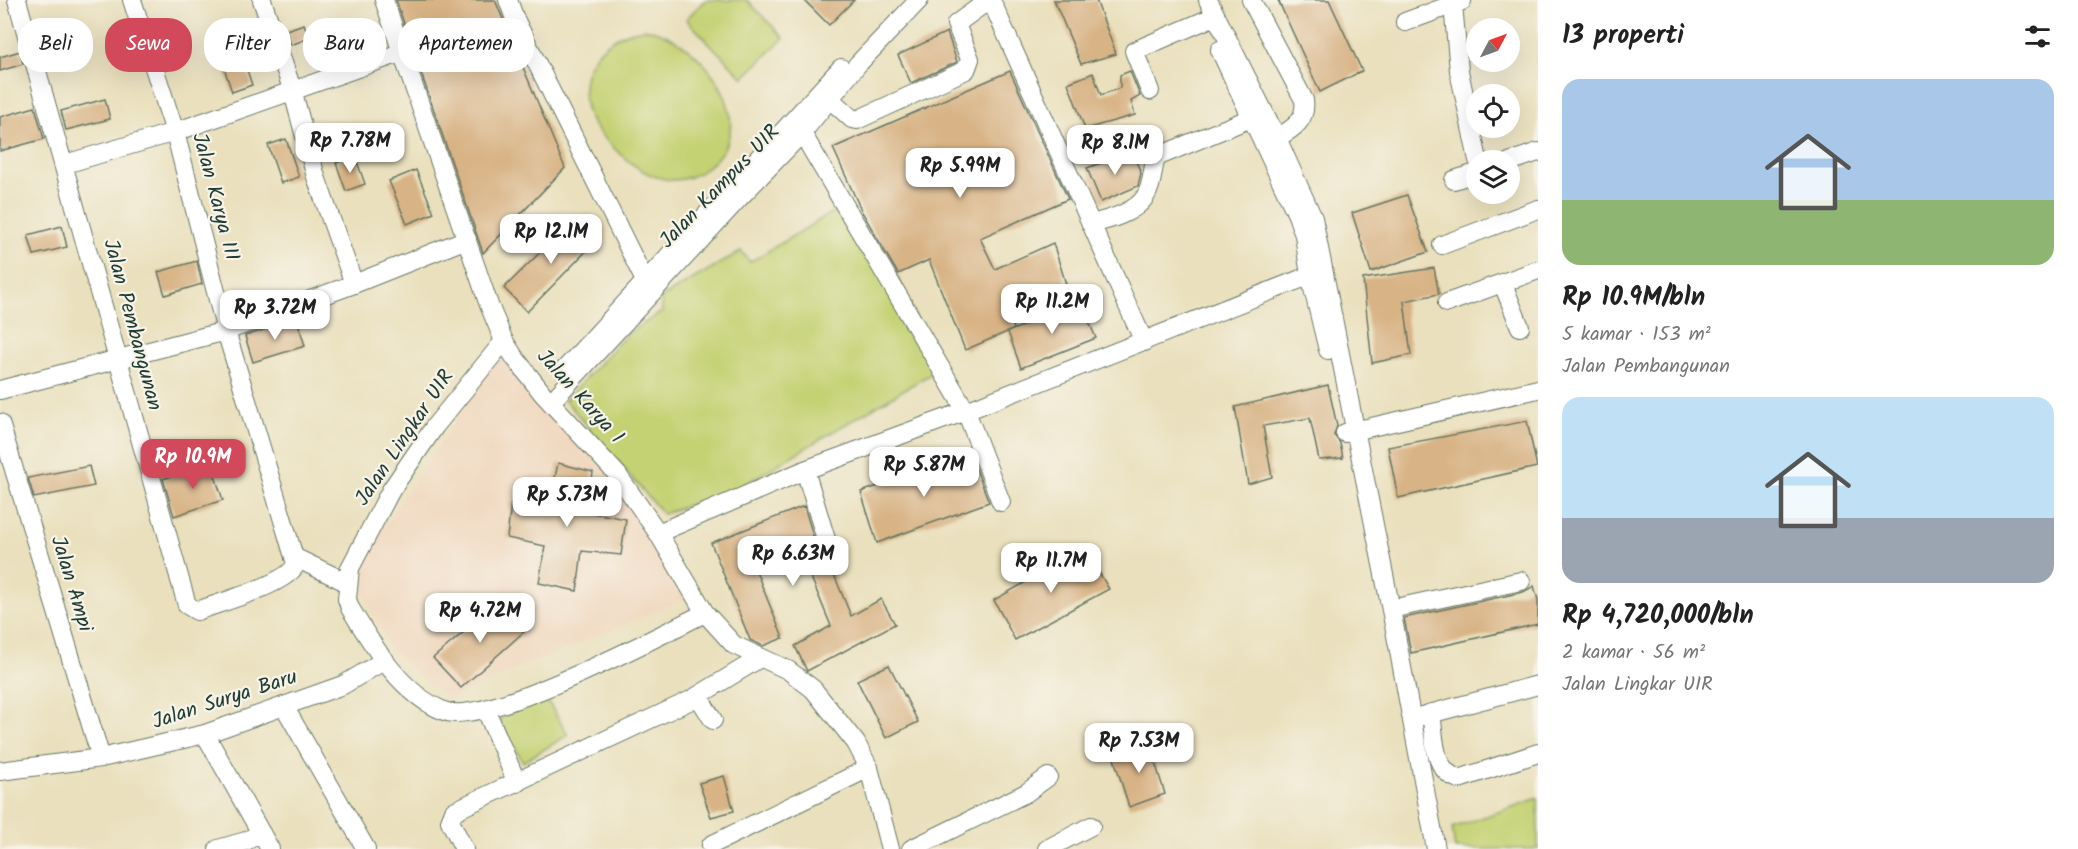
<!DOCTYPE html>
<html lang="id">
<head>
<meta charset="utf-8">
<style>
  :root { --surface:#fff; --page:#f6f6f6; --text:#222; --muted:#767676; --accent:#d1495b }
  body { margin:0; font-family:Kalam,sans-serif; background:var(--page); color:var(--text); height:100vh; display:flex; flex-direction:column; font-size:22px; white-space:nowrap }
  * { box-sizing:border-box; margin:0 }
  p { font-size:20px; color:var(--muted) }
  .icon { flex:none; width:33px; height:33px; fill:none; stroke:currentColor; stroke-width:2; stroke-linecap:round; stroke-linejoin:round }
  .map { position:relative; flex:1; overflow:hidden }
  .panel { display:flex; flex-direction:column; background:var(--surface); width:540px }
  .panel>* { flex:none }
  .hud { position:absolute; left:18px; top:18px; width:570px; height:54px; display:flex; gap:12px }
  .needle { width:39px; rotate:49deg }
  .tools { position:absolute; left:1466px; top:18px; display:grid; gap:12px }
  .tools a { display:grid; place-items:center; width:54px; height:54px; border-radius:50%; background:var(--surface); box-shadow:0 6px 24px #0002; font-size:30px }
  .price { position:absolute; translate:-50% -51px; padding:0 14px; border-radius:12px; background:#fff; color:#222; font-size:20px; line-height:39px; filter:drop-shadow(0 2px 3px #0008) }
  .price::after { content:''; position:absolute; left:50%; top:36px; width:18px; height:14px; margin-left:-9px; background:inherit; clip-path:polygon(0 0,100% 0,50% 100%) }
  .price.on { background:var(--accent); color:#fff }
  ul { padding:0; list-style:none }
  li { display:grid; align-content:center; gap:12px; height:318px; padding:0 24px }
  li span { display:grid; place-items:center; height:186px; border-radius:18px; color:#555 }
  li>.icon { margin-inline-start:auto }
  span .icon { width:108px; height:108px; fill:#fffc; stroke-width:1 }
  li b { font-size:26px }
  h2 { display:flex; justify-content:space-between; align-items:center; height:72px; padding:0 24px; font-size:26px }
  .tag { padding:0 21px; border-radius:24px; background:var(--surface); box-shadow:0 6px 24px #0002; font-size:21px; line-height:54px }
  .tag.on { background:var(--accent); color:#fff }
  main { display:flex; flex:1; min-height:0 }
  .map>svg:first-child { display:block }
  .built { fill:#f0d6bc }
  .green { fill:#c5d273; stroke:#728854; stroke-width:1.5 }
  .building { fill:#d8b385 }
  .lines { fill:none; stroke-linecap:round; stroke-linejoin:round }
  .minor-casing { stroke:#667664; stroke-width:20 }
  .minor { stroke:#fff; stroke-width:18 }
  .labels { text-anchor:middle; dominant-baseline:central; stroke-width:4.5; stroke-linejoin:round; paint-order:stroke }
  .street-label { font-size:21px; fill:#1f3d34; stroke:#f7f3e8 }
</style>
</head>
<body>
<main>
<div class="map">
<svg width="1538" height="849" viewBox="0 0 1538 849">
  <rect width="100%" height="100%" fill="#f7f3e8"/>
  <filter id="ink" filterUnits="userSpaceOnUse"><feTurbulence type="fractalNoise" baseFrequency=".0167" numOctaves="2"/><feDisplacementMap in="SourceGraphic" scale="12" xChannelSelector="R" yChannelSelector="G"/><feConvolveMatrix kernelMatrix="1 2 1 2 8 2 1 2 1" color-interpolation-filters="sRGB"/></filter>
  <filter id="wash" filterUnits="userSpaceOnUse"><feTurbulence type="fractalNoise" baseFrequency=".008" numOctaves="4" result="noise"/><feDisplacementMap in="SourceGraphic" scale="24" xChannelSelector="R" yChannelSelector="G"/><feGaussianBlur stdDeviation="1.35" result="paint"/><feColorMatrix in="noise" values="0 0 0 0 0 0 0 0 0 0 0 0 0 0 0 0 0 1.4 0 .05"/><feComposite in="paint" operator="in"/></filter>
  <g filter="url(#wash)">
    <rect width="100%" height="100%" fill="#eae0bd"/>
    <path class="built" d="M502,351L617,474L692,596L447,699L390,649L354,572Z"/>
    <g class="green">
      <path d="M705,0H747L784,38L743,78L686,19Z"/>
      <path d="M645,29C695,35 760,113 716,159C678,199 639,175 608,142C599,132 589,122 586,108C576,66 604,34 645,29Z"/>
      <path d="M844,205L895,272L939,369L738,488L663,514L565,400L628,333L662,312L661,298L741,251L750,262Z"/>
      <path d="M543,693L568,735L523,762L498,720Z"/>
      <path d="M1538,798V849H1455L1452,828Z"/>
    </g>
    <g id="blocks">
      <g class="building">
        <path d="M396,0H495L565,168L483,253Z"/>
        <path d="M804,0H854L829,25Z"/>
        <path d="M1054,0H1096L1116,54L1081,64Z"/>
        <path d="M1278,0H1329L1362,71L1320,92Z"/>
        <path d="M304,24L309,38L291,45L286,30Z"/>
        <path d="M129,28L132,37L119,44L114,35Z"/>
        <path d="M259,31L263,43L235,54L230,42Z"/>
        <path d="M947,32L957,62L911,83L898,55Z"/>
        <path d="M72,36L78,50L54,61L47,47Z"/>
        <path d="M20,51L23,64L0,71V57Z"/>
        <path d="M243,58L252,85L232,92L223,65Z"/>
        <path d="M1010,71L1068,199L980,238L995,269L1053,243L1066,284L1007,307L1014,329L965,350L929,260L898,274L862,212L833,148Z"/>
        <path d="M1130,71L1140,96L1131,101L1135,115L1085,129L1068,83L1093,73L1101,95L1120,88V75Z"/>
        <path d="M105,99L110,119L66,130L61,111Z"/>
        <path d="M35,107L44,139L0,151V117Z"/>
        <path d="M286,139L299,177L281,183L268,145Z"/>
        <path d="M1132,152L1141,173L1138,186L1101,202L1087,168Z"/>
        <path d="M355,156L365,184L346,191L336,163Z"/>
        <path d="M416,170L434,213L407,224L389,181Z"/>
        <path d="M1407,195L1428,252L1371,272L1352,213Z"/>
        <path d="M575,218L598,239L527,312L504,288Z"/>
        <path d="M62,226L67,247L34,255L28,235Z"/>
        <path d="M197,261L202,284L165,295L158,272Z"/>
        <path d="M1434,268L1439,294L1404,301L1411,355L1372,363L1363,279Z"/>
        <path d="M1080,301L1096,338L1021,368L1008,332Z"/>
        <path d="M297,319L305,346L253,362L245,336Z"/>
        <path d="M1328,385L1337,426L1334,435L1340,443L1343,458L1319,460L1310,418L1263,426L1272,477L1248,484L1235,407Z"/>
        <path d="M1527,421L1537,467L1398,498L1388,447Z"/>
        <path d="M970,454L989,502L877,543L861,492Z"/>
        <path d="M558,463L593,472L587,512L626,519L621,555L582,551L577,591L539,583L545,546L507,538L511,503L549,508Z"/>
        <path d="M211,464L223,500L174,516L163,479Z"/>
        <path d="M89,466L94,486L34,498L28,478Z"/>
        <path d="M804,506L818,552L828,560L851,616L881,599L895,624L807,671L795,646L831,626L801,553L756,571L783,638L763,646L750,640L711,543Z"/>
        <path d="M1085,549L1109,589L1015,640L994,600Z"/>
        <path d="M1534,586L1538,600V624L1411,653L1404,618L1523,592Z"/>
        <path d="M501,601L527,629L461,688L433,658Z"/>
        <path d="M889,665L918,722L886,738L857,680Z"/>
        <path d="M1149,743L1165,794L1129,807L1112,752Z"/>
        <path d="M724,776L734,811L711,817L699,783Z"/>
      </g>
    </g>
  </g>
  <g filter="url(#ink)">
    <use href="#blocks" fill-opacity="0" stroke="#667664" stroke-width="1.5"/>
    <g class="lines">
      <defs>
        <g id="minor">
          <path d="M17,0L187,605L197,611C218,603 289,584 296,564L294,557"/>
          <path d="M132,0L175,132L226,331L294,557L348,583"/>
          <path d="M262,0L292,89L316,177L354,284"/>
          <path d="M384,0L489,305L504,341L515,358L543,394L617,474L658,533L705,613L734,645L788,670L813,689L856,743L869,768L890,849"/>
          <path d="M508,0L515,19L645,281L652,287"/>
          <path d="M991,0L1144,342"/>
          <path d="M1208,0L1277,138L1313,218L1395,630L1436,849"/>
          <path d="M1251,0L1304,100C1307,120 1293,129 1277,138"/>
          <path d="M1453,4L1459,71L1478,160"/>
          <path d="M1405,22L1462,1"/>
          <path d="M1220,50L1297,215L1304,235L1310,276L1328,350"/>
          <path d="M1150,91L1134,51L1206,20"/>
          <path d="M830,99L852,119L857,120L966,70L970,59L956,24L989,0"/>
          <path d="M802,133L966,411L1001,502"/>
          <path d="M1509,162L1538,152"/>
          <path d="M65,164L175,132L403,52"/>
          <path d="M1454,180L1476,173"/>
          <path d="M1091,224C1108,220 1135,213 1145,197C1152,187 1152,173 1155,161L1159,156L1251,118"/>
          <path d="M1442,245L1538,209"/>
          <path d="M1503,284L1520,327"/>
          <path d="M1447,303L1538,270"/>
          <path d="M504,341L435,426L391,490L350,568L347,599L350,608C373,646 401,694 444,711C485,728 660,635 705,613"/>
          <path d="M564,370L841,68"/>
          <path d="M0,390L226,331L354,284L467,239"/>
          <path d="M551,402L742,195L802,133L858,64L919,0"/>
          <path d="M0,423L101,758"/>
          <path d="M1345,433L1538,389"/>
          <path d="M805,470L829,549"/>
          <path d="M658,533L805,470L966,411L1321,271"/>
          <path d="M1391,609L1521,581"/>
          <path d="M698,696L713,720"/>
          <path d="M284,706L366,849"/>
          <path d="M486,710L517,783"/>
          <path d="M1431,713C1435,737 1432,771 1459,779L1538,753"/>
          <path d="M1422,716L1538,685"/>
          <path d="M205,734L270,849"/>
          <path d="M0,771L101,758L205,734L343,685L385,660"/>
          <path d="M711,845L869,768"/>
          <path d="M218,849L246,841L261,833"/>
          <path d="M464,849L450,821L454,811L691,700L760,658"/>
          <path d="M911,849L1026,793L1048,777"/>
          <path d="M1047,849L1091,826"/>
        </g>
      </defs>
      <use href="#minor" class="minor-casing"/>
      <use href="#minor" class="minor"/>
    </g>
  </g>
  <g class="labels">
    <g class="street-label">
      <text transform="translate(720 187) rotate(-46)">Jalan Kampus UIR</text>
      <text transform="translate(215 197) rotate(75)">Jalan Karya III</text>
      <text transform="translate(132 325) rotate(75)">Jalan Pembangunan</text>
      <text transform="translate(580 397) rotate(48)">Jalan Karya 1</text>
      <text transform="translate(405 438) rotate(-56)">Jalan Lingkar UIR</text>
      <text transform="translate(71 584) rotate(73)">Jalan Ampi</text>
      <text transform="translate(225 700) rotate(-18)">Jalan Surya Baru</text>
    </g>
  </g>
</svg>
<div class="tools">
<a><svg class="needle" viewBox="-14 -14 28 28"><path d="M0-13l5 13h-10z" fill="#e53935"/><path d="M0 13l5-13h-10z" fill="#767676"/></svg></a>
<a><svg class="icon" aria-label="locate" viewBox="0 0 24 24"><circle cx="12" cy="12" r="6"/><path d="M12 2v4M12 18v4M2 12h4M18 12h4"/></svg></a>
<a><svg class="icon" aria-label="layers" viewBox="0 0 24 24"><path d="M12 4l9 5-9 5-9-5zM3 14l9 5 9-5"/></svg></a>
</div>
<b class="price" style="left:350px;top:174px">Rp 7.78M</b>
<b class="price" style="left:1115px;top:176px">Rp 8.1M</b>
<b class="price" style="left:960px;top:199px">Rp 5.99M</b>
<b class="price" style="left:551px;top:265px">Rp 12.1M</b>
<b class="price" style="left:1052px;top:335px">Rp 11.2M</b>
<b class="price" style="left:275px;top:341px">Rp 3.72M</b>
<b class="price on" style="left:193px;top:490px">Rp 10.9M</b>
<b class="price" style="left:924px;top:498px">Rp 5.87M</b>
<b class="price" style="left:567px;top:528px">Rp 5.73M</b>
<b class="price" style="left:793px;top:587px">Rp 6.63M</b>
<b class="price" style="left:1051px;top:594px">Rp 11.7M</b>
<b class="price" style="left:480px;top:644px">Rp 4.72M</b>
<b class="price" style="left:1139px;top:774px">Rp 7.53M</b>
<div class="hud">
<a class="tag">Beli</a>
<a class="tag on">Sewa</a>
<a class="tag">Filter</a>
<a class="tag">Baru</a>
<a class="tag">Apartemen</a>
</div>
</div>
<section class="panel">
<h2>13 properti<svg class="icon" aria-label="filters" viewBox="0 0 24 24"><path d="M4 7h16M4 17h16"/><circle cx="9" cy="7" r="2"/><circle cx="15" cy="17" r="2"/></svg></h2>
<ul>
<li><span style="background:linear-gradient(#a9c7e8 65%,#8fb573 0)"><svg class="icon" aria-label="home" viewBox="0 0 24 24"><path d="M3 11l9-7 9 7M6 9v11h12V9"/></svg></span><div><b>Rp 10.9M/bln</b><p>5 kamar · 153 m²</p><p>Jalan Pembangunan</p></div></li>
<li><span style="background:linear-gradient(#bfe0f5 65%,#9aa5b1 0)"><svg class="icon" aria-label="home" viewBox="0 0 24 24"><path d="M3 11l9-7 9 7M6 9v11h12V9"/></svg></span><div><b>Rp 4,720,000/bln</b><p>2 kamar · 56 m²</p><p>Jalan Lingkar UIR</p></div></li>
</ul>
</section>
</main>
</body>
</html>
